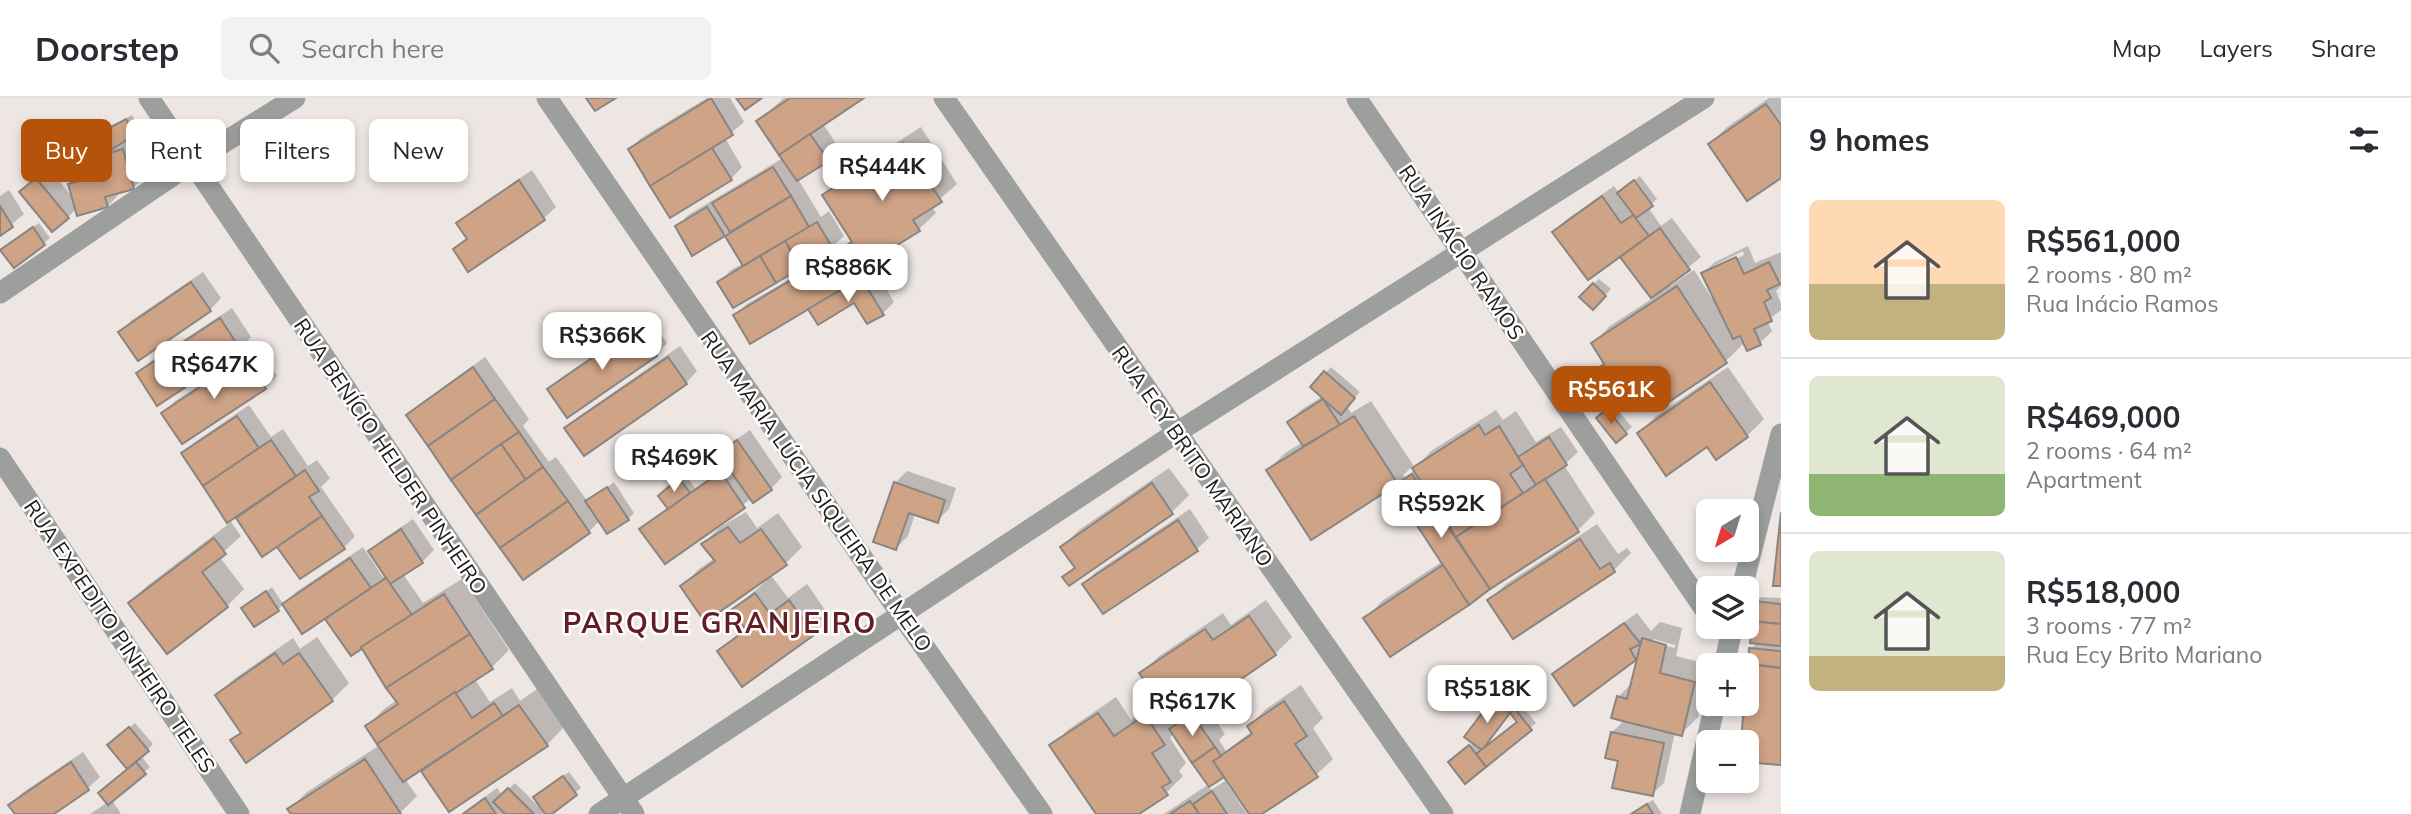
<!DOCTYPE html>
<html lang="en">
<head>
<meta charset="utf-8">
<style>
  :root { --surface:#fff; --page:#f2f2f3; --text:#2b2b33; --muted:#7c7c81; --line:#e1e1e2; --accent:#b45309 }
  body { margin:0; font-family:Mulish,sans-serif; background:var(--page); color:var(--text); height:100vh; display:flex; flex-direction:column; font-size:26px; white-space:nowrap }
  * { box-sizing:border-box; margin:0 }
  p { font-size:23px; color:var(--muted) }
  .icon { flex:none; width:38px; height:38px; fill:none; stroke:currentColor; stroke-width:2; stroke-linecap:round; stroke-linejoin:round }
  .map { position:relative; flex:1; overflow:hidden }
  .side { display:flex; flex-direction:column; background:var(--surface); width:630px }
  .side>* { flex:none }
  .guide { position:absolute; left:21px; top:21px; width:665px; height:63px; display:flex; gap:14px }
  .needle { width:46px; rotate:218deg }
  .fabs { position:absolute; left:1696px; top:401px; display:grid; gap:14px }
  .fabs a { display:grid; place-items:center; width:63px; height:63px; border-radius:10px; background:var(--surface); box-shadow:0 4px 10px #0003; font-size:35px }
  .price { position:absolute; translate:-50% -60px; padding:0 16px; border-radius:14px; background:#fff; color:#222; font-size:23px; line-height:46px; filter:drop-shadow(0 2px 4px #0008) }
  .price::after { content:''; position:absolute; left:50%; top:42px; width:21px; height:16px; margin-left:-10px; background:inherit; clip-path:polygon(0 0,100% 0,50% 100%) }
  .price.selected { background:var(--accent); color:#fff }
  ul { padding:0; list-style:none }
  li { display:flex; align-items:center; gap:21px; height:175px; padding:0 28px }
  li+li { border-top:2px solid var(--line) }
  li span { display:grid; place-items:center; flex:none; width:196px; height:140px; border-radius:10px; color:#555 }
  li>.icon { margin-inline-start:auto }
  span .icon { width:84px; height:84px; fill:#fffc; stroke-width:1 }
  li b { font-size:30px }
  h2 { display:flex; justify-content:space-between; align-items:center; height:84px; padding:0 28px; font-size:30px }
  .pill { padding:0 24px; border-radius:10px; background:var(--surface); box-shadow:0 4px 10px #0003; font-size:24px; line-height:63px }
  .pill.selected { background:var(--accent); color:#fff }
  header { display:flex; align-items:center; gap:42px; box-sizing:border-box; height:98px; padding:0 35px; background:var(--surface); border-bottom:2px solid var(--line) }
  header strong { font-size:33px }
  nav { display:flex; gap:38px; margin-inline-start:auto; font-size:24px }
  .search { width:490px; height:63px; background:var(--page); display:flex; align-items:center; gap:18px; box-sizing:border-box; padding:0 24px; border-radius:10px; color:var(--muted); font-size:26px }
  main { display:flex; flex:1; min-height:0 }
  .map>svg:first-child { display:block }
  .shadow { fill:#0003; fill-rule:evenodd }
  .building { fill:#cea386; stroke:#8b8581; stroke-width:2 }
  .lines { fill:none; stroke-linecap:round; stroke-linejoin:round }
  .street { stroke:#9c9f9d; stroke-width:21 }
  .labels { text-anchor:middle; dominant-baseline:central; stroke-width:5; stroke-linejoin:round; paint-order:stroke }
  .street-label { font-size:21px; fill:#1e1b1a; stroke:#fff }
  .district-label { font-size:28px; font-weight:bold; letter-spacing:2px; fill:#631e23; stroke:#fff }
</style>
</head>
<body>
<header>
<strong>Doorstep</strong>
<div class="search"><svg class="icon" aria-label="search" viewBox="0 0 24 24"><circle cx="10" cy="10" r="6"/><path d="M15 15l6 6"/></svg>Search here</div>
<nav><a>Map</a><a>Layers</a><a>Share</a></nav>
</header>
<main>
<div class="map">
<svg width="1781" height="716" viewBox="0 0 1781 716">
  <rect width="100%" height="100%" fill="#ede6e3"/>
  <g class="shadow">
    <path d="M707,0H730L744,24L725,40L742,69L731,81L670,118L630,51L641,40Z"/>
    <path d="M784,0H861L823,26L839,50L827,61L798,81L821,119L829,113L844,138L832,149L734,208L719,184L731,172L744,165L726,135L693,155L677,129L688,117L783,60L758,23Z"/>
    <path d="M1769,0H1781V78L1748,101L1710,46L1727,29Z"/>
    <path d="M132,17L139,30L121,44L134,41L144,78L133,90L119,94V96L108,108L77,110L68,119L33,83L48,70L74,101L70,86L82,74L79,64L91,52L101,50L96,39L102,33Z"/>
    <path d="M921,29L957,86L932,108L936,115L919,131L878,157L872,147L851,160L861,177L874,169L894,204L883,215L855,203L735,217L747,206L844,149L852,141L824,97L841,80Z"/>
    <path d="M532,72L556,109L544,120L468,171L455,151L467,139L458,125L470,114Z"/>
    <path d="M1640,78L1657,101L1648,109L1661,128L1672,120L1701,159L1668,186L1670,188L1694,172L1711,199L1713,197L1703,175L1715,164L1748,148L1755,165L1781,154V188L1776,193L1781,206V212L1767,223L1772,233L1760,245L1741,236L1737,237L1743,246L1726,263L1670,300L1662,287H1620L1597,272L1605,264L1593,245L1610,228L1653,200L1621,156L1555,134L1566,122L1614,88L1619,95ZM1743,153L1744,157L1715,171V167Z"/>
    <path d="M9,92L24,116L0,136V98Z"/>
    <path d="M39,125L50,140L14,168L8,147Z"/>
    <path d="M203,174L221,200L210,212L120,234L132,222Z"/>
    <path d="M1599,181L1611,191L1593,210L1581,199Z"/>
    <path d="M232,210L251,239L240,251L138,275L150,264Z"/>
    <path d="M649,219L667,245L656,257L550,291L561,280Z"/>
    <path d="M680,248L697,273L686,285L566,331L578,319Z"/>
    <path d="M258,249L277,278L265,289L183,343L163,315L175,303Z"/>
    <path d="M485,259L529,321L523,328L549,364L556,359L588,404L614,384L634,415L628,421L608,434L600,422L589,434L408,317L420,306Z"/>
    <path d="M1331,269L1360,294L1347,308L1351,315L1371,303L1415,370L1431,353L1496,312L1503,322L1516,313L1536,344L1561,329L1578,354L1564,367L1595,415L1578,432L1489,489L1366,520L1382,503L1443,463L1399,383L1312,439L1268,372L1285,355L1303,344L1290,324L1301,312L1323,298L1312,289ZM1413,368L1415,372L1405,379L1403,377Z"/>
    <path d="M1728,269L1764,321L1747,338L1639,335L1656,318Z"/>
    <path d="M249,307L271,339L283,331L308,368L317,362L330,380L321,389L355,438L344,450L300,478L277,446L263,456L236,418L228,422L183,355L195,344Z"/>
    <path d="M1613,307L1632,329L1617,342L1604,315Z"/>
    <path d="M750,332L782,379L771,391L752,400L665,464L642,432L668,409L665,393L685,376L695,390L710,380L702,368L714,357Z"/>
    <path d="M1169,370L1189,397L1172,414L1069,485L1064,479L1075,468L1062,449L1079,432Z"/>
    <path d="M907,373L956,390L949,411L937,423L915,416L908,438L896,450L895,385Z"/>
    <path d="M1190,411L1209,440L1197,451L1103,514L1084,486L1096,474Z"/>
    <path d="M746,414L757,430L778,415L802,449L785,466L770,476L788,500L807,486L830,519L813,535L742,586L719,553L746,529L733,512L764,485L762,482L682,488L699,471L715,460L703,446L720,429Z"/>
    <path d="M413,421L434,452L422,464L403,476L423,505L462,481L509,552L492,569L474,580L490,604L512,590L520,603L537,591L563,630L547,647L450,712L422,670L405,681L417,698L399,716H293L290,711L307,694L380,647L367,628L384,611L397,602L362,548L351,556L326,518L284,506L296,494L363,449L383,479L386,477L371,453L382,442Z"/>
    <path d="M231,424L241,438L219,458L244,491L227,508L167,553L130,505L147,488Z"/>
    <path d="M1597,426L1618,456L1627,450L1631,455L1614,472L1513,539L1489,502L1506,486Z"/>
    <path d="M272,489L283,506L278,512L244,510Z"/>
    <path d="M1761,499L1781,500V665L1746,662V644H1743L1751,551L1758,544L1756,504Z"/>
    <path d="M1266,502L1292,539L1275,556L1207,585L1169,611L1178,625L1204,605L1225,636L1219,642L1226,653L1252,633L1249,628L1266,611L1301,587L1323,620L1313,630L1333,661L1316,677L1258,716H1251L1224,676L1208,688L1211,692L1225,683L1247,716H1164L1209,686L1174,635L1170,640L1186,665L1179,673L1183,678L1166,695L1136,716H1098L1052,647L1069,631L1116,599L1131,622L1160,603L1142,575L1158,559L1223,515L1231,527Z"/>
    <path d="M1637,515L1651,533L1660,524L1682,530L1676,558L1711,567H1708V579L1698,619L1681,636L1675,634L1664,685L1652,696L1620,662L1612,634L1625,622L1618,599L1633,584L1639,558L1574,605L1554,577L1566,565ZM1653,541L1675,547V550L1653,545Z"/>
    <path d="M317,539L349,585L332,602L232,642L242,633L217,598L234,581L293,540L300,551Z"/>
    <path d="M1499,597L1516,610L1521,607L1536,625L1465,683L1456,659L1474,644L1467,639ZM1511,613L1519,623L1482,653L1480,651Z"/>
    <path d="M135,625L153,646L141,658L150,669L112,702L121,716H90L108,704L129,671L109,647Z"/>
    <path d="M83,654L100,679L88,690L51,716H17L11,707L22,695Z"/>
    <path d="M569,674L581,690L548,716L541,694Z"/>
    <path d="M515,685L544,714L542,716H461L497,690L502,697Z"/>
    <path d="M1653,702L1662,716H1633L1638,711Z"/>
  </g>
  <g class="building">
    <path d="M586,0H616L595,13Z"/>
    <path d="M711,0L733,37L650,88L628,51Z"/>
    <path d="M736,0H762L745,12Z"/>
    <path d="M790,0H864L779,57L756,23Z"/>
    <path d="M1766,6L1781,27V80L1747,103L1708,46Z"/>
    <path d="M126,21L135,37L102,57L94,38Z"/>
    <path d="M810,36L829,63L797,83L779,57Z"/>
    <path d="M903,45L942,104L913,122L920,133L878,159L871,149L848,164L840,151L852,144L822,97Z"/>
    <path d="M712,50L732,82L670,120L650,88Z"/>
    <path d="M123,51L134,91L105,99L108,109L77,118L68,86L82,82L77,64Z"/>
    <path d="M773,69L791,98L730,134L712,105Z"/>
    <path d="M36,80L69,120L52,134L19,94Z"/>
    <path d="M519,82L545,122L468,174L453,151L467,141L456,125Z"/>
    <path d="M1634,82L1653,108L1636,120L1617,95Z"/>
    <path d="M791,98L809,129L743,168L725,138Z"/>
    <path d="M1602,98L1621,125L1633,117L1649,138L1588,182L1552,134Z"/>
    <path d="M0,108L13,129L0,138Z"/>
    <path d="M707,109L725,138L692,158L675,128Z"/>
    <path d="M817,124L833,151L801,170L785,143Z"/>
    <path d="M33,129L45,147L14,170L0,152Z"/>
    <path d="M1660,130L1690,172L1651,200L1620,159Z"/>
    <path d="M785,143L801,170L776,185L760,158Z"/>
    <path d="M760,158L776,185L733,210L717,184Z"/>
    <path d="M831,158L849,187L750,246L733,217Z"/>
    <path d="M1736,159L1744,176L1769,164L1780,186L1767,192L1771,200L1764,204L1772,223L1754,231L1761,247L1747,253L1740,238L1733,241L1701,175Z"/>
    <path d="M861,180L884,217L867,226L854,205L818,227L808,211Z"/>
    <path d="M191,184L211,213L138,263L118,234Z"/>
    <path d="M1593,185L1606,198L1593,212L1579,199Z"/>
    <path d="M1677,188L1727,265L1670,303L1661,289L1632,308L1620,289L1611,295L1595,272L1604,266L1591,245Z"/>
    <path d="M220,220L241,252L157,308L136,275Z"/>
    <path d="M637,229L657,258L567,320L547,291Z"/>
    <path d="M245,259L266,291L182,346L161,315Z"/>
    <path d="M668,259L687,286L584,358L564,330Z"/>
    <path d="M473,269L495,301L428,348L406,317Z"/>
    <path d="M1324,273L1355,300L1341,317L1310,289Z"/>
    <path d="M1710,284L1748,339L1716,362L1707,349L1666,378L1637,335Z"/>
    <path d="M495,301L519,334L451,382L428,348Z"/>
    <path d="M1323,301L1340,327L1303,348L1287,324Z"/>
    <path d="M1607,311L1627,336L1616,345L1596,320Z"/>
    <path d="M237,318L259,350L203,388L181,355Z"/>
    <path d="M1354,318L1398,386L1311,442L1266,372Z"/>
    <path d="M1479,327L1485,337L1499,328L1523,367L1510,376L1523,395L1456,439L1412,370Z"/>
    <path d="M519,334L543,369L526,382L501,346Z"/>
    <path d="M1549,339L1567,367L1536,387L1518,359Z"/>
    <path d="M271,342L296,378L227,425L203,388Z"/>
    <path d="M737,342L772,392L753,405L729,371L709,382L700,368Z"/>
    <path d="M501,346L526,382L476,417L451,382Z"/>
    <path d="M543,369L568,403L500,450L476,417Z"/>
    <path d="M305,372L319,393L309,399L322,418L262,459L236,420Z"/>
    <path d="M722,376L745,410L665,466L639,431L709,382Z"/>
    <path d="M1412,376L1490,491L1469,507L1392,389Z"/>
    <path d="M679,380L690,395L668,411L658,398Z"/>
    <path d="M1545,381L1579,434L1490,491L1456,439Z"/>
    <path d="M894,384L945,402L938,425L909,415L896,452L873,444Z"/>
    <path d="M1152,385L1173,416L1069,488L1062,479L1075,470L1060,449Z"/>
    <path d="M607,389L629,422L607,436L585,403Z"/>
    <path d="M568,403L590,435L523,482L500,450Z"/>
    <path d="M1781,414V488H1773Z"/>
    <path d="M322,418L345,451L300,481L277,449Z"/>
    <path d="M1178,422L1198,453L1103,516L1082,486Z"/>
    <path d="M728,429L740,445L761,431L787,467L705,524L680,488L715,463L701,446Z"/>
    <path d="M401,431L423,465L390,486L368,453Z"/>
    <path d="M214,440L226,456L202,474L228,509L167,556L128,505Z"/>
    <path d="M1580,441L1600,471L1610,465L1615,474L1513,541L1487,502Z"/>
    <path d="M350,460L371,490L302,536L282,506Z"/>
    <path d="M1443,467L1469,507L1390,559L1363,520Z"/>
    <path d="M386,480L412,517L351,558L325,521Z"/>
    <path d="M266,493L279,513L254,529L241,510Z"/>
    <path d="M755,495L770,516L789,502L814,537L742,589L717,553L746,532L731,512Z"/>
    <path d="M444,496L470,536L386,590L361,549Z"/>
    <path d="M1754,503L1781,506V526L1752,523Z"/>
    <path d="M1249,518L1276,557L1215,599L1207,588L1167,615L1139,575L1205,531L1213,542Z"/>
    <path d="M1752,523L1781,526V548L1750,545Z"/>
    <path d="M1624,525L1641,546L1630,551L1636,562L1574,608L1552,576Z"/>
    <path d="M470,536L493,571L377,646L365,628L398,606L386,590Z"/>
    <path d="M1642,540L1666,547L1660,575L1695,584L1682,638L1611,620L1617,598L1627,601Z"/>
    <path d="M1749,550L1781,553V570L1748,566Z"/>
    <path d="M275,555L283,566L299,555L333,603L246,665L230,642L241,635L215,597Z"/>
    <path d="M1748,566L1781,570V667L1746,664V644H1741L1744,606H1746Z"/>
    <path d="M455,594L472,620L494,605L503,618L403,684L377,646Z"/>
    <path d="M1492,602L1510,615L1482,652L1464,639Z"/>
    <path d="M1284,603L1307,638L1295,646L1318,679L1262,716H1249L1213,663L1252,636L1247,628Z"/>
    <path d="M519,607L548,648L449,714L421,673Z"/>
    <path d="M1515,611L1532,632L1486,669L1476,656L1517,624L1510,615Z"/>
    <path d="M1098,615L1114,638L1145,617L1165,647L1152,655L1171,684L1162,689L1168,697L1139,716H1096L1049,647Z"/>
    <path d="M1192,616L1215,649L1192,665L1169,631Z"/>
    <path d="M129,629L149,653L127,671L107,647Z"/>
    <path d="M1611,634L1664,645L1653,698L1612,690L1618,663L1605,660Z"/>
    <path d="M1469,647L1486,669L1465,686L1448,664Z"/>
    <path d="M1215,649L1221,658L1213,663L1224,679L1209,689L1192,665Z"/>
    <path d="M365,661L401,716H291L287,711Z"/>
    <path d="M71,664L89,692L54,716H15L8,707Z"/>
    <path d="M136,664L146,676L108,707L98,695Z"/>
    <path d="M563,678L577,697L552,716H545L533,699Z"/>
    <path d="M508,690L534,716H505L493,704Z"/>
    <path d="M1212,693L1227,716H1199L1193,706Z"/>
    <path d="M485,700L496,716H463Z"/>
    <path d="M1190,703L1199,716H1170Z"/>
    <path d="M1647,706L1653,716H1631Z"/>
  </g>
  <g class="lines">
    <g class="street">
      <path d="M149,0L634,716"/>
      <path d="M547,0L901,516L1042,716"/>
      <path d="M944,0L1443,716"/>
      <path d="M1357,1L1708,516"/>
      <path d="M0,195L191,65L295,0"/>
      <path d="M0,360L239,716"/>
      <path d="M1742,490L1781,336"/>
      <path d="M1724,567L1733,528"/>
      <path d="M599,716L1176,335L1704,0"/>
      <path d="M1690,716L1715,606"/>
    </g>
  </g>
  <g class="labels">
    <g class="street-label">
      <text transform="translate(1462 154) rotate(56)">RUA INÁCIO RAMOS</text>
      <text transform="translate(391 358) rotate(56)">RUA BENÍCIO HELDER PINHEIRO</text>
      <text transform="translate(1193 358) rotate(55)">RUA ECY BRITO MARIANO</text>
      <text transform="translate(817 393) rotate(55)">RUA MARIA LÚCIA SIQUEIRA DE MELO</text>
      <text transform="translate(120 538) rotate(56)">RUA EXPEDITO PINHEIRO TELES</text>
    </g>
    <g class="district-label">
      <text x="720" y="524">PARQUE GRANJEIRO</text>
    </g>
  </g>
</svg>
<div class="fabs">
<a><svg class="needle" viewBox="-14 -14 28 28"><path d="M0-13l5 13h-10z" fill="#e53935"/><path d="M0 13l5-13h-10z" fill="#7c7c81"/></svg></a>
<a><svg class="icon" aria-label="layers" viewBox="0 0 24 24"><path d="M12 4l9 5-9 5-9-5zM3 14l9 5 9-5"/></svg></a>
<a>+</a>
<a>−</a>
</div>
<b class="price" style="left:882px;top:105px">R$444K</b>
<b class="price" style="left:848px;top:206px">R$886K</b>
<b class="price" style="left:602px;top:274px">R$366K</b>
<b class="price" style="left:214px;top:303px">R$647K</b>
<b class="price selected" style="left:1611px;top:328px">R$561K</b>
<b class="price" style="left:674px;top:396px">R$469K</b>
<b class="price" style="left:1441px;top:442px">R$592K</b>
<b class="price" style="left:1487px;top:627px">R$518K</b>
<b class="price" style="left:1192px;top:640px">R$617K</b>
<div class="guide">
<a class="pill selected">Buy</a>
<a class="pill">Rent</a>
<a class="pill">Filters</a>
<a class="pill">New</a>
</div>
</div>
<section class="side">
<h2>9 homes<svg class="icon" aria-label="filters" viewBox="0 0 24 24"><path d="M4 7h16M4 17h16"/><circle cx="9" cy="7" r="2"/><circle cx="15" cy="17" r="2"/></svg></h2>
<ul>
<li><span style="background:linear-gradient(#ffd9b3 60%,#c2b280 0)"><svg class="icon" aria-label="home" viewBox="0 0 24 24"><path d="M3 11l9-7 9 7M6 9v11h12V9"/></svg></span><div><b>R$561,000</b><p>2 rooms · 80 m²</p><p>Rua Inácio Ramos</p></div></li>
<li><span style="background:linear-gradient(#dfe7d0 70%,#8fb573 0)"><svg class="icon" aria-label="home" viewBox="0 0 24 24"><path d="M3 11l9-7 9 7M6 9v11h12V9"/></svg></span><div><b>R$469,000</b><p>2 rooms · 64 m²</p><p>Apartment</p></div></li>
<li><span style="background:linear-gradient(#dfe7d0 75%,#c2b280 0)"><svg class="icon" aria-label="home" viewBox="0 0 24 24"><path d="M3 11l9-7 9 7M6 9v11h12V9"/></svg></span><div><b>R$518,000</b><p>3 rooms · 77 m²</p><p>Rua Ecy Brito Mariano</p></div></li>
</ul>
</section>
</main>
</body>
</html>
